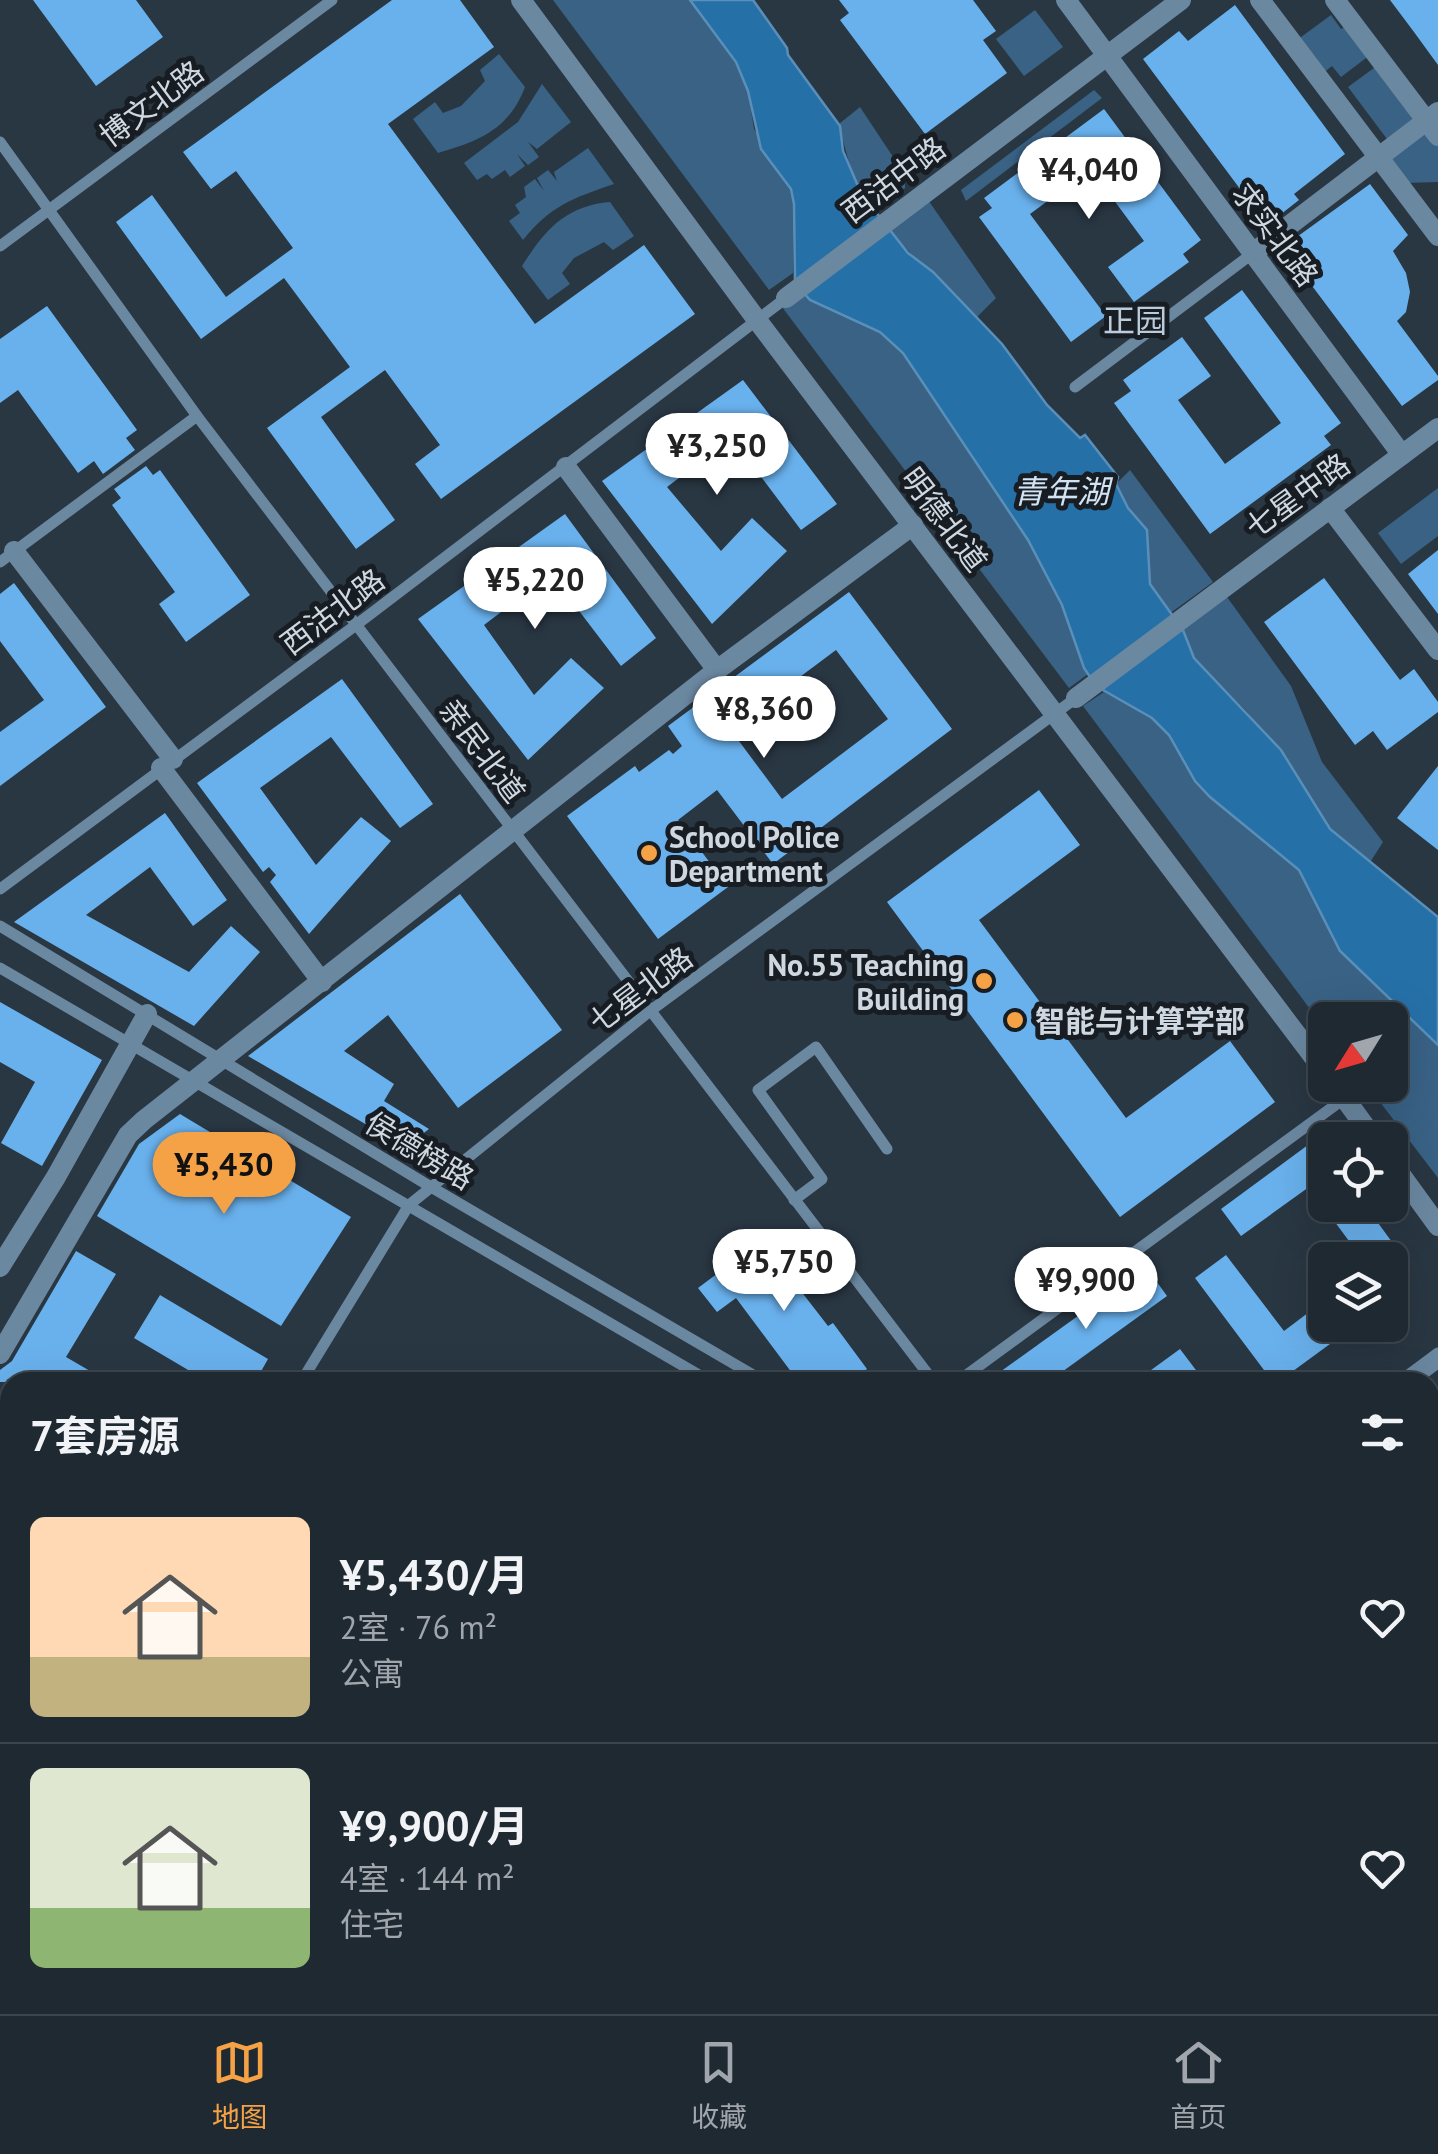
<!DOCTYPE html>
<html lang="zh">
<head>
<meta charset="utf-8">
<style>
  :root { --surface:#1f2932; --page:#2c353e; --text:#f1f3f6; --muted:#a1a6ac; --line:#3c454d; --accent:#f5a246 }
  body { margin:0; font-family:"PT Sans","Noto Sans SC",sans-serif; background:var(--page); color:var(--text); height:100vh; display:flex; flex-direction:column; font-size:38px; white-space:nowrap }
  * { box-sizing:border-box; margin:0 }
  p { font-size:32px; color:var(--muted) }
  .icon { flex:none; width:55px; height:55px; fill:none; stroke:currentColor; stroke-width:2; stroke-linecap:round; stroke-linejoin:round }
  .map { position:relative; flex:1; overflow:hidden }
  .panel { position:absolute; left:0px; top:1372px; width:1440px; height:642px; display:flex; flex-direction:column; background:var(--surface); border-radius:30px 30px 0 0; box-shadow:0 10px 40px #0002,0 0 0 2px var(--line) }
  .panel>* { flex:none }
  .needle { width:65px; rotate:233deg }
  .tools { position:absolute; left:1308px; top:1002px; display:grid; gap:20px }
  .tools a { display:grid; place-items:center; width:100px; height:100px; border-radius:15px; background:var(--surface); box-shadow:0 10px 40px #0002,0 0 0 2px var(--line); font-size:50px }
  .price { position:absolute; translate:-50% -85px; padding:0 22px; border-radius:35px; background:#fff; color:#222; font-size:32px; line-height:65px; filter:drop-shadow(0 2px 5px #0008) }
  .price::after { content:''; position:absolute; left:50%; top:60px; width:30px; height:22px; margin-left:-15px; background:inherit; clip-path:polygon(0 0,100% 0,50% 100%) }
  .price.selected { background:var(--accent); color:#111 }
  ul { padding:0; list-style:none }
  li { display:flex; align-items:center; gap:30px; height:250px; padding:0 30px }
  li+li { border-top:2px solid var(--line) }
  li span { display:grid; place-items:center; flex:none; width:280px; height:200px; border-radius:15px; color:#555 }
  li>.icon { margin-inline-start:auto }
  span .icon { width:120px; height:120px; fill:#fffc; stroke-width:1 }
  li b { font-size:42px }
  h2 { display:flex; justify-content:space-between; align-items:center; height:120px; padding:0 30px; font-size:42px }
  .menu { display:flex; justify-content:space-around; align-items:center; height:140px; border-top:2px solid var(--line); background:var(--surface); font-size:28px; color:var(--muted) }
  .menu a { display:grid; justify-items:center; gap:5px }
  .menu .selected { color:var(--accent) }
  .map>svg:first-child { display:block }
  .green { fill:#396285 }
  .water { fill:#2670a8; stroke:#598fb9; stroke-width:2.5 }
  .lines { fill:none; stroke-linecap:round; stroke-linejoin:round }
  .river { stroke:#2670a8; stroke-width:32 }
  .building { fill:#69b1ed; fill-rule:evenodd }
  .lane { stroke:#6b88a1; stroke-width:11 }
  .street { stroke:#6b88a1; stroke-width:20 }
  .secondary { stroke:#88b6df; stroke-width:20 }
  .poi-dot { fill:#f5a246; stroke:#171d23; stroke-width:4 }
  .labels { text-anchor:middle; dominant-baseline:central; stroke-width:10; stroke-linejoin:round; paint-order:stroke }
  .street-label { font-size:30px; fill:#cfd8e0; stroke:#171d23 }
  .poi-label { font-size:30px; font-weight:bold; fill:#cfd8e0; stroke:#171d23; text-anchor:start }
  .neighbourhood-label { font-size:32px; fill:#bacbdb; stroke:#171d23 }
  .water-label { font-size:32px; font-style:italic; fill:#d2e4f4; stroke:#171d23 }
</style>
</head>
<body>
<div class="map">
<svg width="1438" height="2014" viewBox="0 0 1438 2014">
  <rect width="100%" height="100%" fill="#293743"/>
  <g class="green">
    <path d="M553,0H690L736,62L748,91L754,129L791,189L794,204L793,273L769,290Z"/>
    <path d="M1035,10L1063,47L1024,76L996,39Z"/>
    <path d="M1331,15L1341,29L1348,25L1370,55L1341,77L1332,66L1322,74L1297,40Z"/>
    <path d="M499,54L525,87C509,129 480,141 438,153L413,119L435,102L443,113L461,106L485,81L480,70Z"/>
    <path d="M1378,65L1416,118L1387,139L1348,87Z"/>
    <path d="M542,84L571,122L537,149L528,142L539,157L528,165L517,154L525,166L510,177L505,170L492,179L487,174L477,180L464,163L518,122Z"/>
    <path d="M1094,90L1102,98L966,201L961,190Z"/>
    <path d="M860,107L905,175V188L874,209C852,183 847,155 839,124Z"/>
    <path d="M1429,131L1438,143V182L1404,183L1388,160Z"/>
    <path d="M588,148L614,184C573,198 550,206 523,240L509,221L520,213L515,205L526,197L524,187L535,179L544,191L537,178L548,170L557,181L554,172Z"/>
    <path d="M926,197L996,298L976,318C946,288 913,259 887,226Z"/>
    <path d="M610,202L634,236L613,250L604,242L574,258L562,273L570,284L548,300L522,266C545,230 565,206 610,202Z"/>
    <path d="M803,292L880,332L903,353L1028,540L1062,605L1088,674L1069,688L782,307Z"/>
    <path d="M1130,470L1213,582L1169,614L1150,584L1147,530L1129,508L1116,484Z"/>
    <path d="M1438,488V536L1401,564L1378,533Z"/>
    <path d="M1227,597L1291,686L1322,762L1383,842L1369,864L1330,829L1247,712L1194,658L1183,630Z"/>
    <path d="M1104,692L1152,718L1169,735L1195,781L1299,870L1340,951L1438,1045V1178L1367,1085H1390V1020H1325V1029L1083,706Z"/>
  </g>
  <path class="water" d="M690,0H753L787,48L788,55L840,126L843,151L861,193L908,253L933,272L1002,344L1047,405L1080,438L1085,435L1118,477L1116,484L1128,508L1147,530L1150,584L1183,630L1194,658L1281,750L1330,829L1438,917V1045L1340,951L1299,870L1210,797L1195,781L1169,735L1152,718L1096,686L1084,668L1062,605L1028,540L903,353L880,332L810,300L795,283L794,204L791,189L761,149L748,91L736,62Z"/>
  <g class="lines">
    <g class="river">
      <path d="M0,1753L10,1759"/>
      <path d="M421,2005L436,2014"/>
    </g>
  </g>
  <g class="building">
    <path d="M33,0H136L163,37L96,86Z"/>
    <path d="M392,0H460L494,47L388,124L535,324L644,245L695,314L441,499L415,464L440,445L385,370L321,417L395,520L356,549L267,428L350,367L284,278L201,339L116,222L152,195L226,297L293,248L236,171L211,189L183,152Z"/>
    <path d="M839,0H973L996,31L983,40L1007,73L925,134L840,20L849,13Z"/>
    <path d="M1390,0H1438V65L1414,32Z"/>
    <path d="M1235,5L1345,154L1294,194L1299,200L1267,225L1143,59L1179,31L1188,41Z"/>
    <path d="M1104,109L1201,240L1183,254L1189,262L1134,302L1108,267L1144,241L1091,169L1030,214L1106,316L1071,342L979,217L992,208L984,198Z"/>
    <path d="M1370,184L1408,235L1393,251L1406,273L1410,292L1406,312L1397,321L1438,376V380L1402,406L1283,247Z"/>
    <path d="M1242,290L1341,423L1324,436L1331,445L1210,534L1114,403L1131,391L1123,380L1182,337L1211,376L1178,400L1225,464L1281,423L1204,318Z"/>
    <path d="M47,306L137,430L126,438L135,450L103,474L94,461L78,473L18,390L0,403V339Z"/>
    <path d="M743,380L837,504L801,530L732,438L667,487L721,551L752,518L787,551L712,624L602,481Z"/>
    <path d="M146,466L153,475L160,470L250,595L186,642L159,604L175,592L112,505L121,498L114,489Z"/>
    <path d="M565,514L656,638L621,666L551,574L484,625L534,695L571,658L604,688L528,760L418,619Z"/>
    <path d="M1438,550V614L1408,574Z"/>
    <path d="M1324,578L1400,680L1414,669L1438,702V712L1387,750L1373,731L1355,745L1264,622Z"/>
    <path d="M14,583L106,707L0,786V732L44,700L0,641V594Z"/>
    <path d="M849,592L952,729L773,864L717,790L678,820L728,887L658,939L567,816L635,766L639,772L669,750L673,754L682,746L668,726ZM836,650L888,719L782,799L730,729Z"/>
    <path d="M342,679L433,804L400,828L331,737L260,788L316,865L361,817L391,841L309,934L270,882L276,875L269,867L263,872L197,783Z"/>
    <path d="M1438,766V850L1397,818Z"/>
    <path d="M1039,790L1080,845L979,920L1126,1118L1230,1041L1275,1102L1120,1217L887,902Z"/>
    <path d="M165,813L227,900L193,926L150,867L86,915L189,972L231,926L260,952L194,1026L14,922Z"/>
    <path d="M460,894L562,1030L458,1108L388,1015L344,1051L394,1084L384,1101L429,1129L405,1147L248,1056Z"/>
    <path d="M0,1002L102,1060L42,1166L1,1143L35,1082L0,1062Z"/>
    <path d="M180,1114L351,1217L281,1326L97,1216L139,1144Z"/>
    <path d="M1316,1139L1325,1151V1205H1365L1408,1264L1390,1278V1260H1363L1309,1187L1241,1236L1221,1209Z"/>
    <path d="M774,1231L792,1255L780,1264L828,1326L833,1323L867,1369L849,1382H806L792,1373L736,1298L717,1312L698,1288Z"/>
    <path d="M76,1251L116,1274L66,1357L109,1382H0V1370L12,1361Z"/>
    <path d="M1226,1255L1284,1331L1325,1300V1325H1356L1278,1382H1273L1195,1278Z"/>
    <path d="M1146,1267L1167,1296L1048,1382H986Z"/>
    <path d="M160,1295L268,1359L255,1382H197L200,1377L134,1338Z"/>
    <path d="M1180,1349L1205,1382H1154L1147,1373Z"/>
  </g>
  <g class="lines">
    <g class="lane">
      <path d="M0,142L197,416L934,1382"/>
      <path d="M0,246L332,0"/>
      <path d="M1075,387L1253,253"/>
      <path d="M0,562L197,416"/>
      <path d="M0,889L356,625L786,298"/>
      <path d="M0,926L431,1187L765,1382"/>
      <path d="M0,968L711,1382"/>
      <path d="M794,1200L822,1179L758,1090L816,1047L887,1149"/>
      <path d="M301,1382L409,1205L650,1011L1076,698"/>
      <path d="M957,1382L1345,1098"/>
      <path d="M1399,1382L1438,1353"/>
      <path d="M1412,1382L1438,1363"/>
      <path d="M0,1412L10,1418"/>
      <path d="M580,2014L587,2005"/>
      <path d="M590,2014L597,2005"/>
    </g>
    <g class="street">
      <path d="M521,0L757,320L1325,1072"/>
      <path d="M1066,0L1402,455"/>
      <path d="M1260,0L1438,236"/>
      <path d="M1335,0L1438,136"/>
      <path d="M1253,253L1438,112"/>
      <path d="M786,298L1181,0"/>
      <path d="M566,467L717,670"/>
      <path d="M1330,508L1438,650"/>
      <path d="M14,551L173,759"/>
      <path d="M1076,698L1438,428"/>
      <path d="M161,768L322,982"/>
      <path d="M1335,1085L1375,1140"/>
      <path d="M1390,1160L1438,1226"/>
      <path d="M0,1267L56,1177L147,1014"/>
      <path d="M0,1354L128,1135L144,1120L717,670L913,525"/>
      <path d="M1430,1700L1438,1694"/>
      <path d="M1400,2005L1407,2014"/>
    </g>
    <g class="secondary">
      <path d="M0,1932L10,1938"/>
      <path d="M0,1976L10,1982"/>
      <path d="M49,2005L65,2014"/>
      <path d="M123,2005L139,2014"/>
    </g>
  </g>
  <g class="poi-dot">
    <circle cx="649" cy="853" r="10"/>
    <circle cx="984" cy="981" r="10"/>
    <circle cx="1015" cy="1020" r="10"/>
  </g>
  <g class="labels">
    <g class="street-label">
      <text transform="translate(151 103) rotate(-37)">博文北路</text>
      <text transform="translate(893 179) rotate(-37)">西沽中路</text>
      <text transform="translate(1276 234) rotate(53)">求实北路</text>
      <text transform="translate(1297 495) rotate(-36)">七星中路</text>
      <text transform="translate(945 519) rotate(53)">明德北道</text>
      <text transform="translate(332 611) rotate(-37)">西沽北路</text>
      <text transform="translate(483 750) rotate(53)">亲民北道</text>
      <text transform="translate(640 989) rotate(-37)">七星北路</text>
      <text transform="translate(420 1150) rotate(31)">侯德榜路</text>
    </g>
    <g class="poi-label">
      <text x="669" y="836">School Police<tspan x="669" dy="34">Department</tspan></text>
      <text x="964" y="964" text-anchor="end">No.55 Teaching<tspan x="964" dy="34">Building</tspan></text>
      <text x="1035" y="1020">智能与计算学部</text>
    </g>
    <g class="neighbourhood-label">
      <text x="1135" y="320">正园</text>
    </g>
    <g class="water-label">
      <text x="1061" y="491">青年湖</text>
    </g>
  </g>
</svg>
<div class="tools">
<a><svg class="needle" viewBox="-14 -14 28 28"><path d="M0-13l5 13h-10z" fill="#e53935"/><path d="M0 13l5-13h-10z" fill="#a1a6ac"/></svg></a>
<a><svg class="icon" aria-label="locate" viewBox="0 0 24 24"><circle cx="12" cy="12" r="6"/><path d="M12 2v4M12 18v4M2 12h4M18 12h4"/></svg></a>
<a><svg class="icon" aria-label="layers" viewBox="0 0 24 24"><path d="M12 4l9 5-9 5-9-5zM3 14l9 5 9-5"/></svg></a>
</div>
<b class="price" style="left:1089px;top:222px">¥4,040</b>
<b class="price" style="left:717px;top:498px">¥3,250</b>
<b class="price" style="left:535px;top:632px">¥5,220</b>
<b class="price" style="left:764px;top:761px">¥8,360</b>
<b class="price selected" style="left:224px;top:1217px">¥5,430</b>
<b class="price" style="left:784px;top:1314px">¥5,750</b>
<b class="price" style="left:1086px;top:1332px">¥9,900</b>
<section class="panel">
<h2>7套房源<svg class="icon" aria-label="filters" viewBox="0 0 24 24"><path d="M4 7h16M4 17h16"/><circle cx="9" cy="7" r="2"/><circle cx="15" cy="17" r="2"/></svg></h2>
<ul>
<li><span style="background:linear-gradient(#ffd9b3 70%,#c2b280 0)"><svg class="icon" aria-label="home" viewBox="0 0 24 24"><path d="M3 11l9-7 9 7M6 9v11h12V9"/></svg></span><div><b>¥5,430/月</b><p>2室 · 76 m²</p><p>公寓</p></div><svg class="icon" aria-label="heart" viewBox="0 0 24 24"><path d="M12 20l-8-8c-3-5 5-10 8-4 3-6 11-1 8 4z"/></svg></li>
<li><span style="background:linear-gradient(#dfe7d0 70%,#8fb573 0)"><svg class="icon" aria-label="home" viewBox="0 0 24 24"><path d="M3 11l9-7 9 7M6 9v11h12V9"/></svg></span><div><b>¥9,900/月</b><p>4室 · 144 m²</p><p>住宅</p></div><svg class="icon" aria-label="heart" viewBox="0 0 24 24"><path d="M12 20l-8-8c-3-5 5-10 8-4 3-6 11-1 8 4z"/></svg></li>
</ul>
</section>
</div>
<nav class="menu">
<a class="selected"><svg class="icon" aria-label="map" viewBox="0 0 24 24"><path d="M3 6l6-2 6 2 6-2v14l-6 2-6-2-6 2zM9 4v14M15 6v14"/></svg>地图</a>
<a><svg class="icon" aria-label="saved" viewBox="0 0 24 24"><path d="M7 4h10v16l-5-4-5 4z"/></svg>收藏</a>
<a><svg class="icon" aria-label="home" viewBox="0 0 24 24"><path d="M3 11l9-7 9 7M6 9v11h12V9"/></svg>首页</a>
</nav>
</body>
</html>
